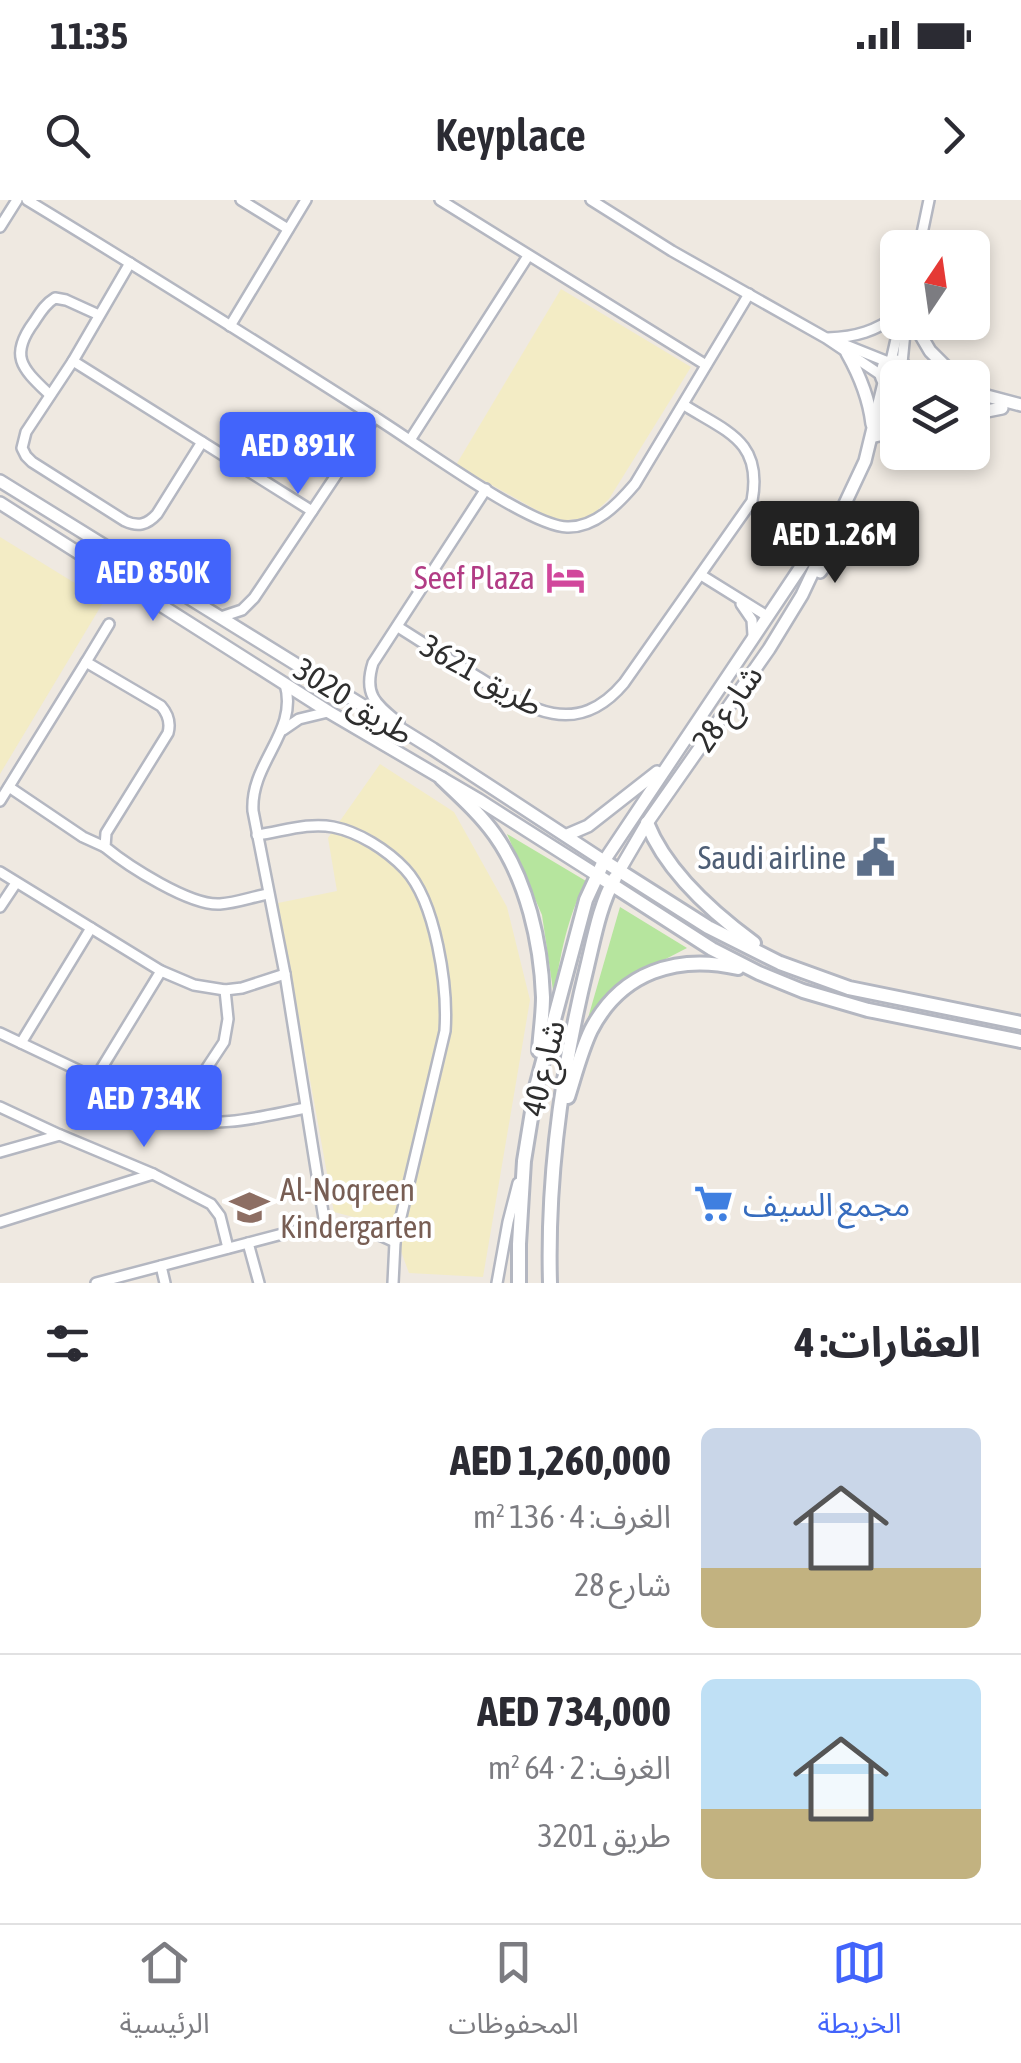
<!DOCTYPE html>
<html lang="ar">
<head>
<meta charset="utf-8">
<style>
  :root { --surface:#fff; --page:#f2f2f3; --text:#2b2b33; --muted:#7c7c81; --line:#e1e1e2; --accent:#4264fb }
  body { margin:0; font-family:"Asap Condensed","Noto Sans Arabic",sans-serif; background:var(--page); color:var(--text); direction:rtl; height:100vh; display:flex; flex-direction:column; font-size:38px; white-space:nowrap }
  * { box-sizing:border-box; margin:0 }
  p { font-size:32px; color:var(--muted) }
  .icon { flex:none; width:55px; height:55px; fill:none; stroke:currentColor; stroke-width:2; stroke-linecap:round; stroke-linejoin:round }
  .map { position:relative; height:1083px; overflow:hidden; direction:ltr }
  .drawer { display:flex; flex-direction:column; background:var(--surface); flex:1 }
  .drawer>* { flex:none }
  .needle { width:65px; rotate:13deg }
  .tools { position:absolute; left:880px; top:30px; display:grid; gap:20px }
  .tools a { display:grid; place-items:center; width:110px; height:110px; border-radius:15px; background:var(--surface); box-shadow:0 5px 15px #0003; font-size:50px }
  .price { position:absolute; translate:-50% -85px; padding:0 22px; border-radius:10px; background:var(--accent); color:#fff; font-size:32px; line-height:65px; filter:drop-shadow(0 2px 5px #0008) }
  .price::after { content:''; position:absolute; left:50%; top:60px; width:30px; height:22px; margin-left:-15px; background:inherit; clip-path:polygon(0 0,100% 0,50% 100%) }
  .price.active { background:#222; color:#fff }
  ul { padding:0; list-style:none }
  li { display:flex; align-items:center; gap:30px; height:250px; padding:0 40px }
  li+li { border-top:2px solid var(--line) }
  li span { display:grid; place-items:center; flex:none; width:280px; height:200px; border-radius:15px; color:#555 }
  li>.icon { margin-inline-start:auto }
  span .icon { width:120px; height:120px; fill:#fffc; stroke-width:1 }
  li b { font-size:42px }
  h2 { display:flex; justify-content:space-between; align-items:center; height:120px; padding:0 40px; font-size:42px }
  .status { display:flex; justify-content:space-between; align-items:center; height:70px; padding:0 50px; background:var(--surface); direction:ltr }
  .status svg { height:28px; fill:currentColor }
  header { display:flex; justify-content:space-between; align-items:center; height:130px; padding:0 40px; background:var(--surface); font-size:45px; font-weight:600 }
  .tab-bar { display:flex; justify-content:space-around; align-items:center; height:140px; border-top:2px solid var(--line); background:var(--surface); font-size:28px; color:var(--muted) }
  .tab-bar a { display:grid; justify-items:center; gap:5px }
  .tab-bar .active { color:var(--accent) }
  .map>svg:first-child { display:block }
  .green { fill:#b6e59e }
  .sand { fill:#f3ecc5 }
  .lines { fill:none; stroke-linecap:round; stroke-linejoin:round }
  .minor-casing { stroke:#b4b7c1; stroke-width:14 }
  .tertiary-casing { stroke:#b4b7c1; stroke-width:16 }
  .secondary-casing { stroke:#b4b7c1; stroke-width:18 }
  .minor { stroke:#fff; stroke-width:9 }
  .tertiary { stroke:#fff; stroke-width:11 }
  .secondary { stroke:#fff; stroke-width:12 }
  .labels { text-anchor:middle; dominant-baseline:central; stroke-width:8; stroke-linejoin:round; paint-order:stroke }
  .hotel-label { font-size:32px; fill:#b23c85; stroke:#fff; text-anchor:end }
  .street-label { font-size:32px; fill:#2e2e2e; stroke:#fff }
  .service-label { font-size:32px; fill:#4e5e75; stroke:#fff; text-anchor:end }
  .education-label { font-size:32px; fill:#785e54; stroke:#fff; text-anchor:start }
  .shop-label { font-size:32px; fill:#366cbe; stroke:#fff; text-anchor:start }
</style>
</head>
<body>
<div class="status"><b>11:35</b><svg viewBox="0 0 49 12"><path d="M0 12V9h3v3zM5 12V6h3v6zM10 12V3h3v9zM15 12V0h3v12zM26 1h20v11H26zM47 4h2v5h-2z"/></svg></div>
<header><svg class="icon" aria-label="forward" viewBox="0 0 24 24"><path d="M9 5l7 7-7 7"/></svg>Keyplace<svg class="icon" aria-label="search" viewBox="0 0 24 24"><circle cx="10" cy="10" r="6"/><path d="M15 15l6 6"/></svg></header>
<div class="map">
<svg width="1021" height="1083" viewBox="0 0 1021 1083">
  <rect width="100%" height="100%" fill="#efe9e1"/>
  <g class="green">
    <path d="M507,634L586,681C567,718 560,756 554,797L542,715Z"/>
    <path d="M620,707L687,748L627,779L588,818Z"/>
  </g>
  <g class="sand">
    <path d="M561,89L691,167L609,299L589,318L556,321L456,265Z"/>
    <path d="M0,337L104,401L0,574Z"/>
    <path d="M380,564L454,612L507,707L530,800L483,1077L409,1073L392,1027L334,1012L278,703L337,691L328,638Z"/>
  </g>
  <g class="lines">
    <defs>
      <g id="minor">
        <path d="M27,0C144,71 260,144 376,218C415,242 528,326 567,327C595,328 618,304 635,284L749,94"/>
        <path d="M241,0L288,29"/>
        <path d="M440,0L706,165"/>
        <path d="M591,0L672,51L826,138L881,175"/>
        <path d="M0,27L17,0"/>
        <path d="M919,48L929,0"/>
        <path d="M130,63L73,161L26,232L22,248L26,256L32,262L125,321C138,327 147,325 157,314L202,242"/>
        <path d="M230,126L306,0"/>
        <path d="M828,138C857,137 875,131 898,115"/>
        <path d="M838,142L888,162"/>
        <path d="M73,161L312,311"/>
        <path d="M891,161L900,122"/>
        <path d="M902,163L906,122"/>
        <path d="M50,195C23,169 8,157 34,122C40,113 45,104 55,98L66,100L99,115"/>
        <path d="M410,240L528,56"/>
        <path d="M701,375L767,416"/>
        <path d="M741,404L752,420L753,435"/>
        <path d="M221,417L242,410L254,398L375,217"/>
        <path d="M398,427C425,444 451,461 478,477C530,510 577,539 624,483L752,301C763,241 727,232 684,205"/>
        <path d="M86,462L109,424"/>
        <path d="M285,484C299,532 250,562 253,611L285,774L325,1025"/>
        <path d="M399,523C376,504 363,495 373,463L486,289"/>
        <path d="M283,530L299,519L328,512"/>
        <path d="M9,587L83,637L105,647"/>
        <path d="M0,601L86,462L161,506C168,514 171,522 168,533L106,633L105,647C128,666 190,706 220,704C236,703 252,697 268,694"/>
        <path d="M257,635C281,632 308,622 333,627C359,632 387,650 405,669C436,702 448,787 445,831L395,1042L393,1083"/>
        <path d="M0,672L161,771L194,785L225,790L242,788L285,774"/>
        <path d="M0,707L16,683"/>
        <path d="M0,833L175,916C218,930 263,916 306,908"/>
        <path d="M21,843L91,728"/>
        <path d="M95,879L161,771"/>
        <path d="M0,907L60,935L153,974L211,1004L220,1016L228,1048"/>
        <path d="M175,916L224,842L228,819L225,790"/>
        <path d="M0,952L60,935"/>
        <path d="M0,1022L153,974"/>
        <path d="M248,1043L259,1083"/>
        <path d="M161,1066L165,1083"/>
        <path d="M96,1083L305,1028C338,1024 365,1027 395,1042"/>
        <path d="M497,1083L508,1022L518,983"/>
      </g>
      <g id="tertiary">
        <path d="M913,122L930,151L957,178"/>
        <path d="M847,153C860,176 869,198 872,224"/>
        <path d="M907,170L926,178"/>
        <path d="M898,187C888,188 883,183 881,175L884,165C892,159 898,159 905,166L907,178"/>
        <path d="M972,192L1021,205"/>
        <path d="M972,214L1002,208"/>
        <path d="M878,230L898,214"/>
        <path d="M875,236L898,231"/>
        <path d="M0,281L433,549L604,661L804,362L815,348L826,340"/>
        <path d="M0,303L329,512L479,600L597,675"/>
        <path d="M820,372L830,359L844,349"/>
        <path d="M567,635L588,626L657,572"/>
        <path d="M619,671L647,623L769,449L802,395L865,261L884,183"/>
      </g>
      <g id="secondary">
        <path d="M442,579C461,597 480,614 495,635C527,680 541,743 543,797C543,815 540,833 539,851"/>
        <path d="M647,623C666,671 713,713 754,743"/>
        <path d="M597,675L712,749L759,773L803,791L868,810L1021,841"/>
        <path d="M568,897C575,875 581,851 591,830C621,772 677,754 738,768"/>
        <path d="M519,1083V1044L524,961L536,887L586,700L604,661L708,727L780,763L849,788L1021,823"/>
        <path d="M550,1083C547,977 562,869 587,767C594,738 600,704 615,678"/>
      </g>
    </defs>
    <use href="#minor" class="minor-casing"/>
    <use href="#tertiary" class="tertiary-casing"/>
    <use href="#secondary" class="secondary-casing"/>
    <use href="#minor" class="minor"/>
    <use href="#tertiary" class="tertiary"/>
    <use href="#secondary" class="secondary"/>
  </g>
  <defs>
    <symbol id="hotel-bare" viewBox="-9 -9 18 18"><path d="M-6-4.5h1.5V1H6V5H4.5V3h-9V5H-6ZM-4 0a1.8 1.8 0 1 1 3.6 0ZM.5 0V-2.5h3Q6-2.5 6 0Z" fill="#d1479c" stroke="#fff" stroke-width="2.5" paint-order="stroke"/></symbol>
    <symbol id="civic-bare" viewBox="-9 -9 18 18"><path d="M-.6-6.5H3V-4.5H.6V-3L4-1V1h2V6H-6V1h2V-1L-.6-3ZM-1.2 2.5V6h2.4V2.5Z" fill="#5c6f8a" stroke="#fff" stroke-width="2.5" paint-order="stroke"/></symbol>
    <symbol id="supermarket-bare" viewBox="-9 -9 18 18"><path d="M-6-5.5h2.5l.6 2H6L4.5 2H-2.5L-4.4-4H-6ZM-1.5 3.2a1.3 1.3 0 1 0 .1 0ZM3 3.2a1.3 1.3 0 1 0 .1 0Z" fill="#3f7fe0" stroke="#fff" stroke-width="2.5" paint-order="stroke"/></symbol>
    <symbol id="school-bare" viewBox="-9 -9 18 18"><path d="M0-5L7-2L0 1L-7-2ZM-4 1L0 2.5L4 1V4Q0 6-4 4Z" fill="#8d6e63" stroke="#fff" stroke-width="2.5" paint-order="stroke"/></symbol>
  </defs>
  <g fill-rule="evenodd">
    <use href="#hotel-bare" x="538" y="350" width="55" height="55"/>
    <use href="#civic-bare" x="848" y="630" width="55" height="55"/>
    <use href="#supermarket-bare" x="686" y="976" width="55" height="55"/>
    <use href="#school-bare" x="222" y="980" width="55" height="55"/>
  </g>
  <g class="labels">
    <g class="hotel-label">
      <text x="535" y="377">Seef Plaza</text>
    </g>
    <g class="street-label">
      <text transform="translate(482 475) rotate(29)">طريق 3621</text>
      <text transform="translate(354 501) rotate(32)">طريق 3020</text>
      <text transform="translate(727 508) rotate(-55)">شارع 28</text>
      <text transform="translate(543 868) rotate(-77)">شارع 40</text>
    </g>
    <g class="service-label">
      <text x="846" y="657">Saudi airline</text>
    </g>
    <g class="education-label">
      <text x="280" y="989">Al-Noqreen<tspan x="280" dy="37">Kindergarten</tspan></text>
    </g>
    <g class="shop-label">
      <text x="743" y="1004">مجمع السيف</text>
    </g>
  </g>
</svg>
<div class="tools">
<a><svg class="needle" viewBox="-14 -14 28 28"><path d="M0-13l5 13h-10z" fill="#e53935"/><path d="M0 13l5-13h-10z" fill="#7c7c81"/></svg></a>
<a><svg class="icon" aria-label="layers" viewBox="0 0 24 24"><path d="M12 4l9 5-9 5-9-5zM3 14l9 5 9-5"/></svg></a>
</div>
<b class="price" style="left:298px;top:297px">AED 891K</b>
<b class="price active" style="left:835px;top:386px">AED 1.26M</b>
<b class="price" style="left:153px;top:424px">AED 850K</b>
<b class="price" style="left:144px;top:950px">AED 734K</b>
</div>
<section class="drawer">
<h2>العقارات: 4<svg class="icon" aria-label="filters" viewBox="0 0 24 24"><path d="M4 7h16M4 17h16"/><circle cx="9" cy="7" r="2"/><circle cx="15" cy="17" r="2"/></svg></h2>
<ul>
<li><span style="background:linear-gradient(#c9d6e8 70%,#c2b280 0)"><svg class="icon" aria-label="home" viewBox="0 0 24 24"><path d="M3 11l9-7 9 7M6 9v11h12V9"/></svg></span><div><b>AED 1,260,000</b><p>الغرف: 4 · 136 m²</p><p>شارع 28</p></div></li>
<li><span style="background:linear-gradient(#bfe0f5 65%,#c2b280 0)"><svg class="icon" aria-label="home" viewBox="0 0 24 24"><path d="M3 11l9-7 9 7M6 9v11h12V9"/></svg></span><div><b>AED 734,000</b><p>الغرف: 2 · 64 m²</p><p>طريق 3201</p></div></li>
</ul>
</section>
<nav class="tab-bar">
<a class="active"><svg class="icon" aria-label="map" viewBox="0 0 24 24"><path d="M3 6l6-2 6 2 6-2v14l-6 2-6-2-6 2zM9 4v14M15 6v14"/></svg>الخريطة</a>
<a><svg class="icon" aria-label="saved" viewBox="0 0 24 24"><path d="M7 4h10v16l-5-4-5 4z"/></svg>المحفوظات</a>
<a><svg class="icon" aria-label="home" viewBox="0 0 24 24"><path d="M3 11l9-7 9 7M6 9v11h12V9"/></svg>الرئيسية</a>
</nav>
</body>
</html>
